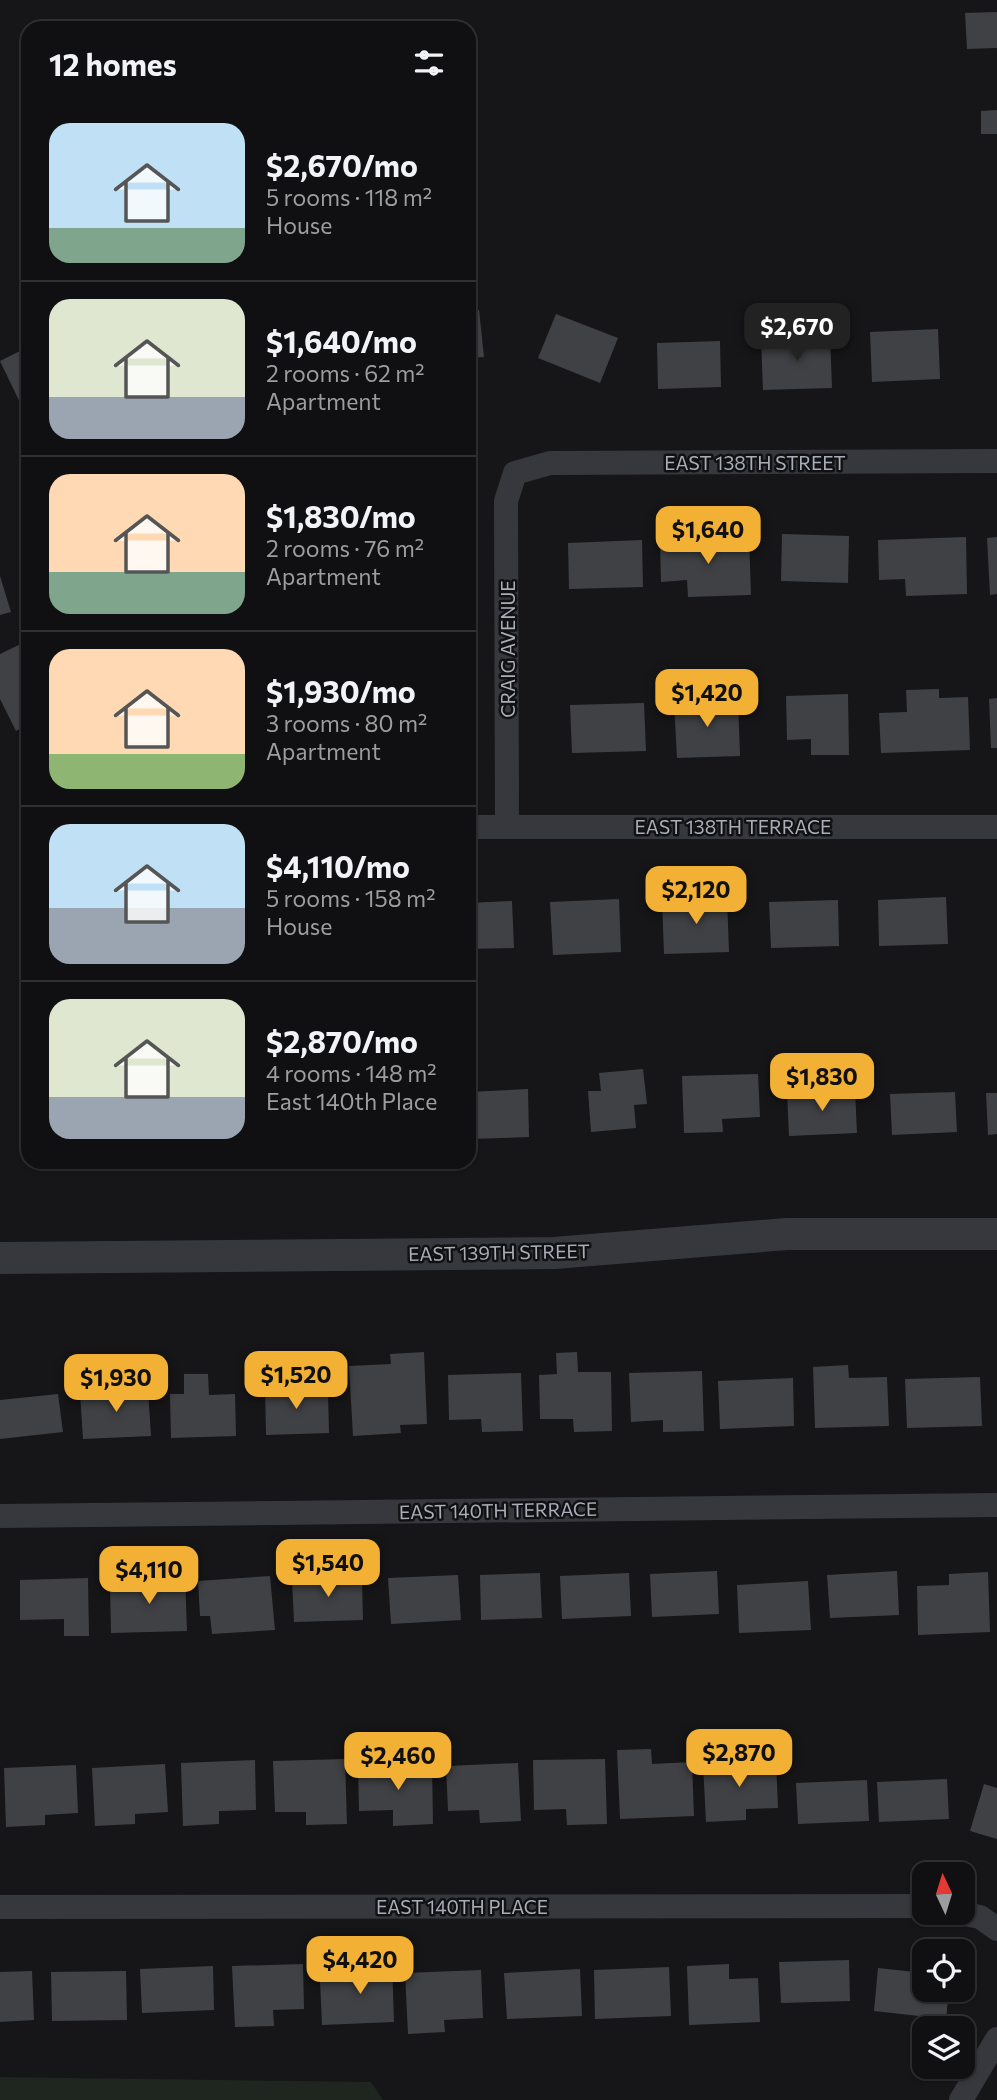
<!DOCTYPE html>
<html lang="en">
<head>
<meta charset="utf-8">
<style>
  :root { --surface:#101012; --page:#1e1e20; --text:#f1f3f6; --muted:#9c9d9f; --line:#303032; --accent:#f2b134 }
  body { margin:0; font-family:Commissioner,sans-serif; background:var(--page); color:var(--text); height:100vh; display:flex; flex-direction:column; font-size:26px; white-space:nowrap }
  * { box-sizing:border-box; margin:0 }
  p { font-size:23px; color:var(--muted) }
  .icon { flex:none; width:38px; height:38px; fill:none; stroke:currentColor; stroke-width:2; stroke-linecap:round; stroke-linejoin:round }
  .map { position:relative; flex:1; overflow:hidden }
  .drawer { position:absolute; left:21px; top:21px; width:455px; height:1148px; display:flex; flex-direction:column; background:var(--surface); border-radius:21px; box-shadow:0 2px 5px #0004,0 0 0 2px var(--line) }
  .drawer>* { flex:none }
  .needle { width:46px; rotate:356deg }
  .tools { position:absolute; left:912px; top:1862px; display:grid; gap:14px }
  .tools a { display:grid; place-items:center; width:63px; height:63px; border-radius:14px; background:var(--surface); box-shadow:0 2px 5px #0004,0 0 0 2px var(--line); font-size:35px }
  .price { position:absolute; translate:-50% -60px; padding:0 16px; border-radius:14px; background:var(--accent); color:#111; font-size:23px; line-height:46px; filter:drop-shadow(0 2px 4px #0008) }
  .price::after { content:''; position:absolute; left:50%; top:42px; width:21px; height:16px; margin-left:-10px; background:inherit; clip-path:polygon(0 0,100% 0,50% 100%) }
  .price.on { background:#222; color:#fff }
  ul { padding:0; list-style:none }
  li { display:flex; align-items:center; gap:21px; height:175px; padding:0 28px }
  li+li { border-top:2px solid var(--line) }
  li span { display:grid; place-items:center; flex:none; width:196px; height:140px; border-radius:21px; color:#555 }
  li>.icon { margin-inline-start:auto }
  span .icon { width:84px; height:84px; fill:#fffc; stroke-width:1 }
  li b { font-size:30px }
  h2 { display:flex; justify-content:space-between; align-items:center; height:84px; padding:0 28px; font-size:30px }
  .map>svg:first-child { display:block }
  .green { fill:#1e261f }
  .building { fill:#404145 }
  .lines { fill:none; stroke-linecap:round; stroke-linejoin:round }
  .minor { stroke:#37383d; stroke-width:24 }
  .tertiary { stroke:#37383d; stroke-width:32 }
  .labels { text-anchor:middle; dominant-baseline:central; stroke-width:5; stroke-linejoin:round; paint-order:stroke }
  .street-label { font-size:19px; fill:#a8adb8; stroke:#111113 }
</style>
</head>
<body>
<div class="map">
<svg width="997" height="2100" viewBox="0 0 997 2100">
  <rect width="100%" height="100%" fill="#161618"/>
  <path class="green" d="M0,2077L371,2082L383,2100H0Z"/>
  <g class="building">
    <path d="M997,12V48L967,49L965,13Z"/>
    <path d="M997,110V134H981V111Z"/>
    <path d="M479,310L484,357L469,358V311Z"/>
    <path d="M556,314L618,338L600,383L538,358Z"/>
    <path d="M938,329L940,379L872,382L870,332Z"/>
    <path d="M830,336L832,388L763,390L761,339Z"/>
    <path d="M720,341L721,387L658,389L657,343Z"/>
    <path d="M28,347V409L24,411L0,361Z"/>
    <path d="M782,534L849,536L848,583L781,581Z"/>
    <path d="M749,537L751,595L688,597L687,580L661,582L660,541Z"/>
    <path d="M966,537L967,594L906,596L905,579L879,580L878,540Z"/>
    <path d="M997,537V594L990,595L987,538Z"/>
    <path d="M642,540L643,587L569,589L568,543Z"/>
    <path d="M0,576L11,612L0,615Z"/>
    <path d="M27,641L28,724L16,731L0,699V654Z"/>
    <path d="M939,689V698L968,697L970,750L881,753L879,713L907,712L906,690Z"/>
    <path d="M848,694L849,755H811V739L787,740L786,696Z"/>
    <path d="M997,698V748H991L989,699Z"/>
    <path d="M738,700L740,756L677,758L674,703Z"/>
    <path d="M644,703L646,751L572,753L570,705Z"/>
    <path d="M727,897L729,952L664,954L662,899Z"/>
    <path d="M946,897L948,944L879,946L878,900Z"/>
    <path d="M619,899L621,952L553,955L550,902Z"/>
    <path d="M838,900L839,946L771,948L769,902Z"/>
    <path d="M512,901L514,948L469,949V903Z"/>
    <path d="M643,1069L647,1104L634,1105L636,1128L591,1132L588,1091H601L599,1073Z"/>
    <path d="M758,1074L760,1117L722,1119L723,1132L684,1133L682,1076Z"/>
    <path d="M528,1089L529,1137L470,1139L469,1092Z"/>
    <path d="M855,1090L857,1133L789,1136L787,1092Z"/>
    <path d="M955,1092L957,1132L892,1135L890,1094Z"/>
    <path d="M986,1093H997V1134L988,1135Z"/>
    <path d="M424,1352L427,1424L400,1425L401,1433L353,1436L349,1366L391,1364L390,1354Z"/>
    <path d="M577,1352L578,1372H611L612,1431L574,1432L573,1419H540L539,1375L557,1374L556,1353Z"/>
    <path d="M848,1365L849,1378L887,1377L889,1426L815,1428L813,1367Z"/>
    <path d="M702,1371L704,1431L663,1432V1420L631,1422L629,1373Z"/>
    <path d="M521,1373L523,1431L482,1432L481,1419L449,1420L448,1375Z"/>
    <path d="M184,1374H208L209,1395L235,1394L236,1436L171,1438L170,1394H184Z"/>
    <path d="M980,1377L982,1426L907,1428L905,1379Z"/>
    <path d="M793,1378L794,1426L720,1429L718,1381Z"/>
    <path d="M302,1386V1393H328L329,1433L266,1435L265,1387Z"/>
    <path d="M148,1389L151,1436L83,1439L80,1392Z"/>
    <path d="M58,1394L63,1432L0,1439V1400Z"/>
    <path d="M717,1571L719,1614L652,1617L650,1574Z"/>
    <path d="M897,1571L899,1615L830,1618L827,1575Z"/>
    <path d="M988,1572L990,1632L918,1635L917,1586L949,1585V1574Z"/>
    <path d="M540,1573L542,1618L481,1620L480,1575Z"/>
    <path d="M629,1573L631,1616L562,1619L560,1576Z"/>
    <path d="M458,1575L461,1620L391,1624L388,1578Z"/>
    <path d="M185,1576L187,1631L111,1633L110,1585L142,1584V1577Z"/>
    <path d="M270,1576L275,1630L212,1634L210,1616H200L198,1581Z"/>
    <path d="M362,1577L363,1620L294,1622L292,1579Z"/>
    <path d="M88,1578L89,1636H64V1619L20,1620V1580Z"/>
    <path d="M808,1581L811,1630L739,1633L737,1585Z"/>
    <path d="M651,1749L652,1764L692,1762L694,1816L620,1819L617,1750Z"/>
    <path d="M345,1759L347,1824L306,1825V1812H275L273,1761Z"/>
    <path d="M605,1759L607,1824L567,1825L566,1809L534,1810L533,1760Z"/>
    <path d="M255,1760L256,1810L219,1811V1824L183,1826L181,1763Z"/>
    <path d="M776,1761L778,1808L746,1809V1820L706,1822L703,1764Z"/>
    <path d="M432,1763L433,1824L393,1826V1810L359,1811L358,1765Z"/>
    <path d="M518,1763L521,1821L480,1823L479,1810L448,1811L446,1766Z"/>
    <path d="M165,1764L168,1812L135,1814V1824L95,1826L92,1768Z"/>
    <path d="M76,1765L78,1813L45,1815V1825L6,1827L4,1768Z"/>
    <path d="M947,1779L949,1819L879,1822L877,1782Z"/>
    <path d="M867,1780L869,1821L798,1824L796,1783Z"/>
    <path d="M984,1784L997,1788V1839L970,1831Z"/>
    <path d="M849,1960L850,2001L781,2003L779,1962Z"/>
    <path d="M392,1961L394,2022L322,2025L320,1980L353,1979L352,1963Z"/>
    <path d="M303,1964L304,2009L273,2010L274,2026L235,2027L232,1966Z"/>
    <path d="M729,1964V1979L758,1978L760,2022L689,2025L687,1966Z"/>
    <path d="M213,1966L214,2010L142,2013L140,1969Z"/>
    <path d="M669,1967L671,2016L595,2019L594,1970Z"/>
    <path d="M878,1968L924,1973V1990H949L946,2019L874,2011Z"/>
    <path d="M580,1969L582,2016L507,2019L504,1973Z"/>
    <path d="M481,1970L483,2018L444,2020L445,2032L408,2034L405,1973Z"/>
    <path d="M32,1971L34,2020L0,2022V1972Z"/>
    <path d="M126,1971L127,2020L52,2021L51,1972Z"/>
  </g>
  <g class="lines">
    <g class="minor">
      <path d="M507,826L506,501L515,473L550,463L997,461"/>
      <path d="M469,827H997"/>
      <path d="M0,1516L997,1505"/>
      <path d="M0,1907L924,1906"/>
      <path d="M959,1913L980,1917L997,1929"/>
      <path d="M961,2100L997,2039"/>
    </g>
    <path class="tertiary" d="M0,1258L554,1253L787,1234H997"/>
  </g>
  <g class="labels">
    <g class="street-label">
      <text x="755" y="462">EAST 138TH STREET</text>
      <text transform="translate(507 649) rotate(-90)">CRAIG AVENUE</text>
      <text x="733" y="826">EAST 138TH TERRACE</text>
      <text transform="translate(499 1252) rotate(-1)">EAST 139TH STREET</text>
      <text transform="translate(498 1510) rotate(-1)">EAST 140TH TERRACE</text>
      <text x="462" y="1906">EAST 140TH PLACE</text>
    </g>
  </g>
</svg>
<div class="tools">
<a><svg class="needle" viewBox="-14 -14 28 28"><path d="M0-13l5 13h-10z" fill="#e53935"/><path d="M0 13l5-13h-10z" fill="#9c9d9f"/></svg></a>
<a><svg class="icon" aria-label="locate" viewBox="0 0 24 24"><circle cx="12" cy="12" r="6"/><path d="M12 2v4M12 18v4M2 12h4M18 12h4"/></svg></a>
<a><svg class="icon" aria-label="layers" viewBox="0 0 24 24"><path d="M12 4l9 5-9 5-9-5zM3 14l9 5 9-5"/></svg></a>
</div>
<b class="price on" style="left:797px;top:363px">$2,670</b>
<b class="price" style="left:708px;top:566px">$1,640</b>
<b class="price" style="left:707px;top:729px">$1,420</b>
<b class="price" style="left:696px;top:926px">$2,120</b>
<b class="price" style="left:822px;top:1113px">$1,830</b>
<b class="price" style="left:296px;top:1411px">$1,520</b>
<b class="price" style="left:116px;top:1414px">$1,930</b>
<b class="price" style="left:328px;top:1599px">$1,540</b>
<b class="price" style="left:149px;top:1606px">$4,110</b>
<b class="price" style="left:739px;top:1789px">$2,870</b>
<b class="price" style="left:398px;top:1792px">$2,460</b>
<b class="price" style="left:360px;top:1996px">$4,420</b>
<section class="drawer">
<h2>12 homes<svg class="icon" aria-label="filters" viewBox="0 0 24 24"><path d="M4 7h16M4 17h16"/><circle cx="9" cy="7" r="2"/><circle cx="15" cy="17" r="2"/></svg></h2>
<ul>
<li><span style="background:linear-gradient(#bfe0f5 75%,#7fa58c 0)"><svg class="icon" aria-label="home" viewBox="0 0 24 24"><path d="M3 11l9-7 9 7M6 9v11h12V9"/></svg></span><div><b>$2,670/mo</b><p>5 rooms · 118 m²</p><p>House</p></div></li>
<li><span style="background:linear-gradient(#dfe7d0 70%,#9aa5b1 0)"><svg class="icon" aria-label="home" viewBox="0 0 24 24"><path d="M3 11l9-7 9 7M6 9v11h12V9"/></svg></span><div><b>$1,640/mo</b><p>2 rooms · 62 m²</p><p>Apartment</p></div></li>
<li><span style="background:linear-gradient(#ffd9b3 70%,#7fa58c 0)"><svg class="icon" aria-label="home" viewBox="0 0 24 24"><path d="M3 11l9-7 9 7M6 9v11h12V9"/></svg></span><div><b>$1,830/mo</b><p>2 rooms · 76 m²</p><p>Apartment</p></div></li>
<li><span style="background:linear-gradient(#ffd9b3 75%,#8fb573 0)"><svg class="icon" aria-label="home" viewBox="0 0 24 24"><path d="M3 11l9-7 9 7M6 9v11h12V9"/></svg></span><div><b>$1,930/mo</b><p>3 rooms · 80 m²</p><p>Apartment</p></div></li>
<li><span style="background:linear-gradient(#bfe0f5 60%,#9aa5b1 0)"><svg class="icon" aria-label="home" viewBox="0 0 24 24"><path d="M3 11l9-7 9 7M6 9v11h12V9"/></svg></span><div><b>$4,110/mo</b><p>5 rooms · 158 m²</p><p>House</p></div></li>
<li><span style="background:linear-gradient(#dfe7d0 70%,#9aa5b1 0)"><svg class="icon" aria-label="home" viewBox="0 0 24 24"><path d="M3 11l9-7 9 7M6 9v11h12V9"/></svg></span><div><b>$2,870/mo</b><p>4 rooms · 148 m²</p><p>East 140th Place</p></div></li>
</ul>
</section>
</div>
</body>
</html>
